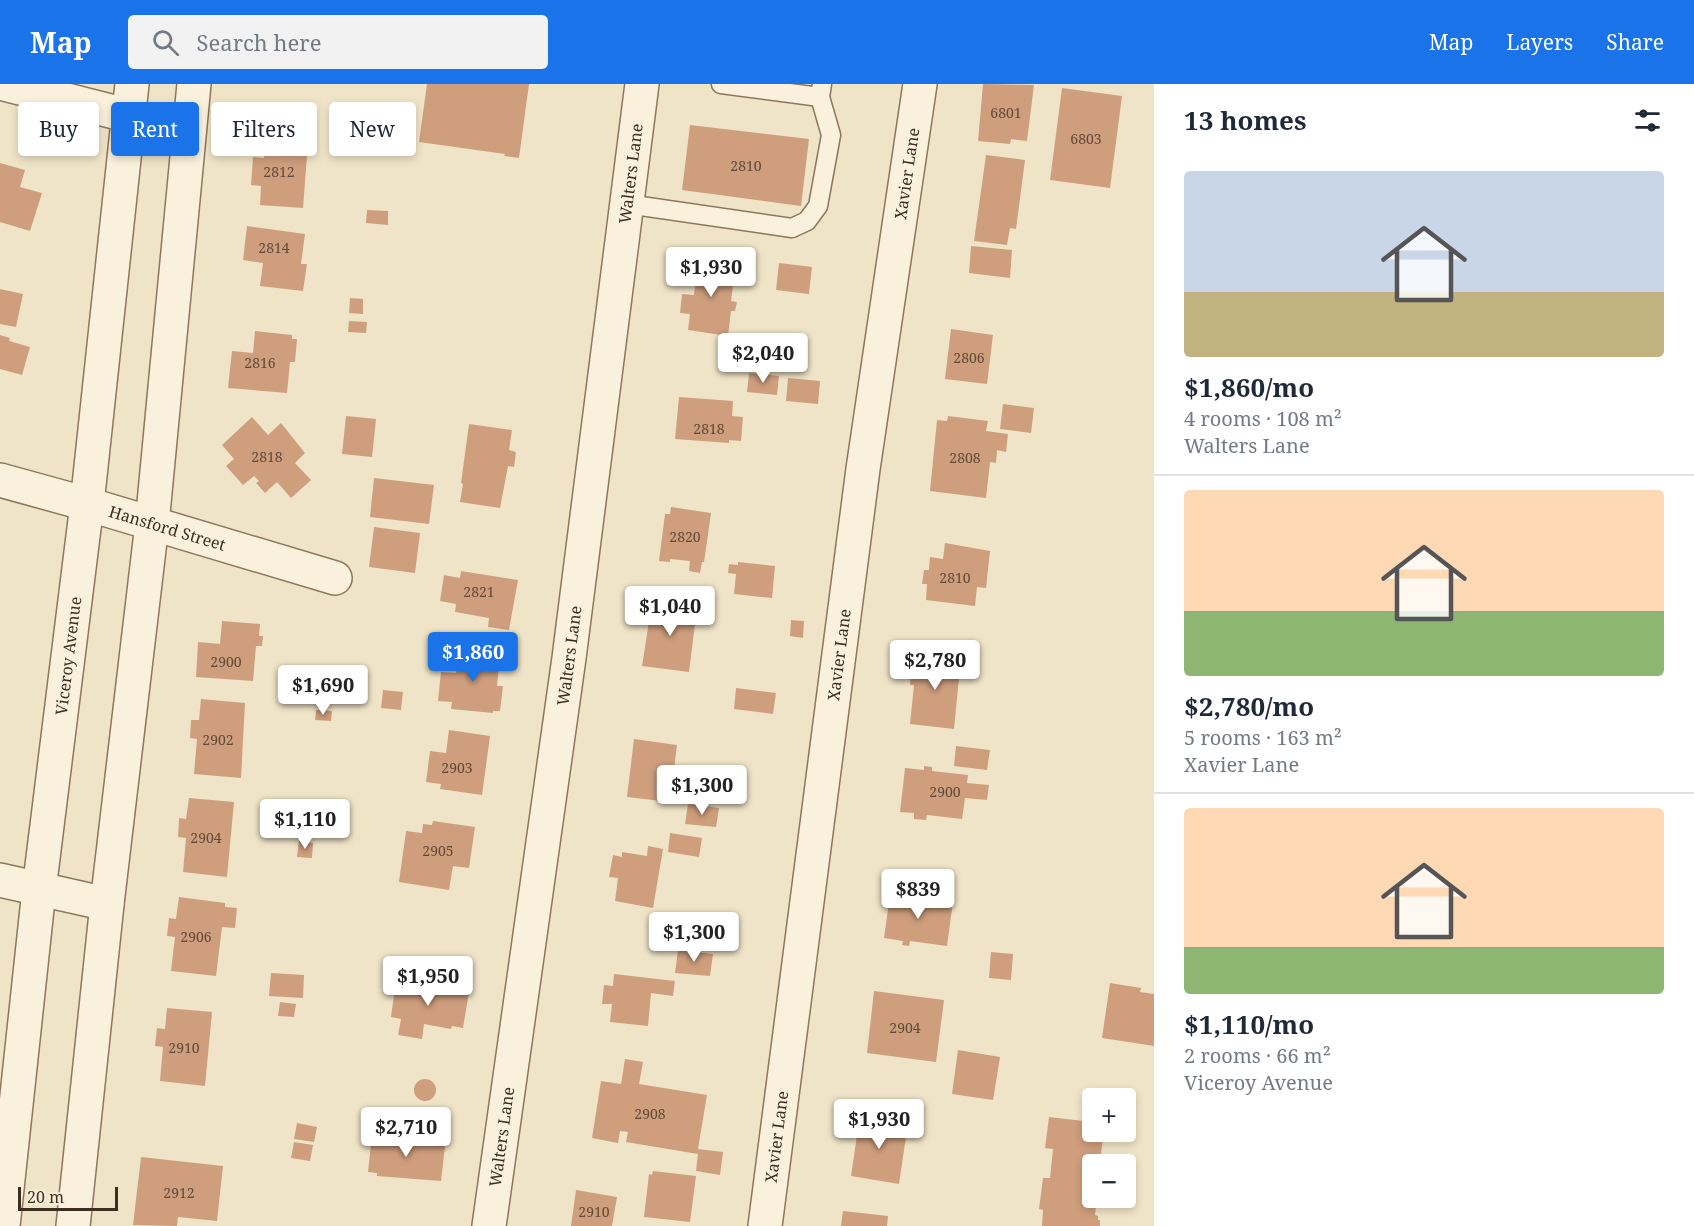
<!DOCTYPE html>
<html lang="en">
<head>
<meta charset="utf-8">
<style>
  :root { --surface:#fff; --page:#f2f2f3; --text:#1f2937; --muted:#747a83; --line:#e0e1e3; --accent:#1a73e8 }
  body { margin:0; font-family:"Noto Serif",serif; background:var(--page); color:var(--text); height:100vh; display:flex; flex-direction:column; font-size:22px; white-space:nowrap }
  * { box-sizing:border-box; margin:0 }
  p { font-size:20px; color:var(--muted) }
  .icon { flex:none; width:33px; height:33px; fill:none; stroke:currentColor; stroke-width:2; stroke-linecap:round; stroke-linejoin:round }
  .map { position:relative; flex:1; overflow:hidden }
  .drawer { display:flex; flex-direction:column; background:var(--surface); width:540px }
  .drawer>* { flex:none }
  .guide { position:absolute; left:18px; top:18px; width:570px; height:54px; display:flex; gap:12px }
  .controls { position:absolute; left:1082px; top:1004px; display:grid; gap:12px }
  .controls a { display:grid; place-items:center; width:54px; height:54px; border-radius:6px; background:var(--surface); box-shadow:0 3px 9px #0003; font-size:30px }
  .scale { position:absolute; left:18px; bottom:15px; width:100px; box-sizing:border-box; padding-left:6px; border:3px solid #3d2e20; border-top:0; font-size:16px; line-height:21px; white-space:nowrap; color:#3d2e20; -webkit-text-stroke:4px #f7eed8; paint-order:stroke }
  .price { position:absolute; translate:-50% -51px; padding:0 14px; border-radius:6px; background:#fff; color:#222; font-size:20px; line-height:39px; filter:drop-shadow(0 2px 3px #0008) }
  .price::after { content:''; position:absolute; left:50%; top:36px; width:18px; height:14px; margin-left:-9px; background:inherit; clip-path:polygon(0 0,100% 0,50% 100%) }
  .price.active { background:var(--accent); color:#fff }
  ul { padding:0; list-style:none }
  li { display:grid; align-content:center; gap:12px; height:318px; padding:0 30px }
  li+li { border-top:2px solid var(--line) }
  li span { display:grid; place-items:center; height:186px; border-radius:6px; color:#555 }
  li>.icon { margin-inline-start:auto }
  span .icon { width:108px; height:108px; fill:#fffc; stroke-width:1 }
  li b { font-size:26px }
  h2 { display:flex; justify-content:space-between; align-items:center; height:72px; padding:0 30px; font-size:26px }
  .chip { padding:0 21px; border-radius:6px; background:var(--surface); box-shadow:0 3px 9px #0003; font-size:21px; line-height:54px }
  .chip.active { background:var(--accent); color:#fff }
  header { display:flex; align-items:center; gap:36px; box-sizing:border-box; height:84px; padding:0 30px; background:var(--accent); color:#fff }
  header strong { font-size:28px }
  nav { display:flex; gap:33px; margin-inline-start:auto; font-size:21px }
  .search { width:420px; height:54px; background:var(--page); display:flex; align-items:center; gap:15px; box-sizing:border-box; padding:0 21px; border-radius:6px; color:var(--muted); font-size:22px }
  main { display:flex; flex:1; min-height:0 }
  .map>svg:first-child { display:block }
  .building { fill:#cf9f7d }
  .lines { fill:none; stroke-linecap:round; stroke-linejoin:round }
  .service-casing { stroke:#8d765c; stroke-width:21 }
  .minor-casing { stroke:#8d765c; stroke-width:36 }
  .tertiary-casing { stroke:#8d765c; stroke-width:36 }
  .service { stroke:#faf1dc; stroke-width:18 }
  .minor { stroke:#faf1dc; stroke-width:33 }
  .tertiary { stroke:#faf1dc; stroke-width:33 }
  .labels { text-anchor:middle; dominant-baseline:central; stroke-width:6; stroke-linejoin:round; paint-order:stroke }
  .number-label { font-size:14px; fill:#624a37 }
  .street-label { font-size:16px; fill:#3d2e20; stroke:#f7eed8 }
</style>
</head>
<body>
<header>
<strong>Map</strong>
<div class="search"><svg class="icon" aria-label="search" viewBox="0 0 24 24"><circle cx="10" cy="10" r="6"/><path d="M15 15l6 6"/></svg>Search here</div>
<nav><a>Map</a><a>Layers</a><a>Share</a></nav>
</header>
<main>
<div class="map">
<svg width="1154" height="1142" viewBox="0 0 1154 1142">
  <rect width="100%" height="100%" fill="#f0e4c8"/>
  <g class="building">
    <path d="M427,0H529L519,74L504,72L505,70L419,58Z"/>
    <path d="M983,0L1034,1L1027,57L1011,55L1010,60L978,57Z"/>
    <path d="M1062,4L1122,12L1110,104L1050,96Z"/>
    <path d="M381,28L392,29L391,44L379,43Z"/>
    <path d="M690,41L809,55L801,122L682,106Z"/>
    <path d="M266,55L308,59L303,124L260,121L261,102L251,101L253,73L264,74Z"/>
    <path d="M986,71L1025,76L1016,145L1010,144L1007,161L974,157Z"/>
    <path d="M0,79L25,86L20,103L42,109L30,147L0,138Z"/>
    <path d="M367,126L388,127V141L366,139Z"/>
    <path d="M247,142L305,150L301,180H307L303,207L260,202L263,179L243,176Z"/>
    <path d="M971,162L1012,166L1010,194L969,189Z"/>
    <path d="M698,174L736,179L731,217L737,218L735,227H731L728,252L688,246L690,230L680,229L682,210L694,211Z"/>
    <path d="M779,179L812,183L809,210L776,206Z"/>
    <path d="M0,205L23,210L16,243L0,240Z"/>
    <path d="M350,214L363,215V230L349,229Z"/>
    <path d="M349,237L367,238L366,249L348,248Z"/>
    <path d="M951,245L993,251L987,300L945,295Z"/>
    <path d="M255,247L292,251V255H297L295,278H290L287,309L228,304L232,267L253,269Z"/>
    <path d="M0,251L10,254L9,257L30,263L22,291L0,285Z"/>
    <path d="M749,289L779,292L777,311L747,308Z"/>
    <path d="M788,294L820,297L818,320L786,317Z"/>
    <path d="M679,313L733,317L732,332L743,333L741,357L729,356V359L675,355Z"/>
    <path d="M1003,320L1034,324L1031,349L1000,345Z"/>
    <path d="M346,332L376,335L372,373L342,370Z"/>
    <path d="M948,332L988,337L986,347L1008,350L1006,368L997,366L996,379L990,378L986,414L930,407L937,336L947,337Z"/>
    <path d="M252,333L268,351L281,339L305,369L295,379L311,396L291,414L277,398L265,409L256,399L259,397L254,392L243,401L226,382L234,375L222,361Z"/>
    <path d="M469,340L512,346L509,366L516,368L514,383L508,382L500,424L460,418L463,400L461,399Z"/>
    <path d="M374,394L434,401L429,440L370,433Z"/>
    <path d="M671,423L711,429L704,478H702L700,489L689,487L690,477L670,475V478L659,477L665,430H670Z"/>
    <path d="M374,443L420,449L415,489L369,483Z"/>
    <path d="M945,459L990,467L986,504L977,503L975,522L926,516L927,500H922L924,486H929L930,473L943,475Z"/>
    <path d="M738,478L775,482L772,514L734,510L736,490L728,489L729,480L738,481Z"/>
    <path d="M461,487L518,496L509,546L488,543L489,534L455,528L456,520L440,517L444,491L460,494Z"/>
    <path d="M652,518L697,524L689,588L642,582Z"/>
    <path d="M791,536L804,537L803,554L790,552Z"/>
    <path d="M222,537L260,540L259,552H263L262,562H256L253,597L196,593L198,558L220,560Z"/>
    <path d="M459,566L500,570L497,602H503L500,627H493V629L451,625L452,618L438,617L441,588L456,589Z"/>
    <path d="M917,569L961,574L954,645L910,640L914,601H910L911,590H915Z"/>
    <path d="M736,604L776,609L773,630L734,625Z"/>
    <path d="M383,606L403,608L401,626L381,624Z"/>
    <path d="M201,615L245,619L241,694L194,690L197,655L190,654L191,636H199Z"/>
    <path d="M316,626L332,627L331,637L315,636Z"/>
    <path d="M449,646L490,652L482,711L440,705L441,700L426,698L430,667L446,669Z"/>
    <path d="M634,655L677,661L670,718L627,713Z"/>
    <path d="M956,662L990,666L987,686L954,682Z"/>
    <path d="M924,682L932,683V687L968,691L967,699L989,701L987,716L965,714L962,735L927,731L926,736L914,735V729L900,728L905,684L924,686Z"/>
    <path d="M189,714L234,718L227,793L183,788L186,754L178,753L179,734L186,735Z"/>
    <path d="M688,720L719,724L716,743L685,740Z"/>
    <path d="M433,737L475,743L469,784L453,782L449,806L399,798L406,747L422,749L423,740L432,741Z"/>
    <path d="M670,749L702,754L699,773L668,768Z"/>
    <path d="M299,757L313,759L312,774L297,773Z"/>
    <path d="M648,762L663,765L653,824L615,817L618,794L609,793L613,771L622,773V768L647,772Z"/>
    <path d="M905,807L916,809V813L953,818L947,862L910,857L909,862L902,861L903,857L884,854L890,811L904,813Z"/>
    <path d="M179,813L225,819V823L237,824L235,844L222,843L216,892L171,887L175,853L167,852L169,834L176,835Z"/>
    <path d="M678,866L713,870L710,892L675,889Z"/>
    <path d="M991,868L1013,870L1011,896L989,894Z"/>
    <path d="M271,889L304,891L303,914L269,912Z"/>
    <path d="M614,890L675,897L673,912L651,909L648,942L610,938L612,920H602L604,901L613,902Z"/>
    <path d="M396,896L458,904V906L469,908L463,944L452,942L451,945L424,940L422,955L398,951L401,935L391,933Z"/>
    <path d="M1110,899L1141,904L1140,908L1154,910V962L1102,954Z"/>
    <path d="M874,907L944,916L936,978L867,969Z"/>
    <path d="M280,918L296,920L294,933L278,932Z"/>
    <path d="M167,924L212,928L205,1002L160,997L163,963L155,962L157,944L165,945Z"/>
    <path d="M958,966L1000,973L993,1016L952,1010Z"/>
    <path d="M625,975L643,978L639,1000L707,1011L698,1065L723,1068L720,1091L696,1087L698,1070L626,1058L628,1048L620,1047L618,1059L592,1054L601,997L621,1000Z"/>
    <circle cx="425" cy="1006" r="11"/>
    <path d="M860,1031L908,1039L899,1100L851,1092Z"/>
    <path d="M1049,1033L1092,1038V1047H1104L1101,1070L1107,1071L1106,1080H1092V1113H1097L1095,1131L1098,1132V1136H1100V1142H1042L1043,1126L1039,1125L1043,1094H1050L1053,1065L1045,1064Z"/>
    <path d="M297,1039L317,1043L314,1058L294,1055Z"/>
    <path d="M372,1051L434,1057V1061L445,1062L441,1097L377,1092V1089L368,1088Z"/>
    <path d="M294,1058L313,1061L310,1077L291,1074Z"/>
    <path d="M141,1073L223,1082L217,1137L178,1133L177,1142L133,1141Z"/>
    <path d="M653,1087L696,1092L690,1138L644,1133L649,1090L652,1091Z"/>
    <path d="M576,1106L617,1113L612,1142H571Z"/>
    <path d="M843,1127L888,1132L887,1142H841Z"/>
  </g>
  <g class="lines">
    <defs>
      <g id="service">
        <path d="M721,0L820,13L822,0"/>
        <path d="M627,120L792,144L807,137L818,122L831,51L820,13"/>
      </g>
      <g id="minor">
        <path d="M4,0L189,47"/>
        <path id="s1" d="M0,396L87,420L335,494"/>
        <path d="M0,796L107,820"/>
        <path id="s2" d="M3,1142L39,806L87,420L132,0"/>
        <path d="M73,1142L107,820L152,440L194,0"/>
        <path id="s3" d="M765,1142L863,385L920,0"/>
      </g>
      <g id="tertiary">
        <path id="s4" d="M489,1142L569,574L642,0"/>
      </g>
    </defs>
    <use href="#service" class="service-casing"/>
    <use href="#minor" class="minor-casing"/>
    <use href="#tertiary" class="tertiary-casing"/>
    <use href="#service" class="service"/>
    <use href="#minor" class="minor"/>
    <use href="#tertiary" class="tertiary"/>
  </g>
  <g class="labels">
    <g class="number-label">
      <text x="1006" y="28">6801</text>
      <text x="1086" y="54">6803</text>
      <text x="746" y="81">2810</text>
      <text x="279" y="87">2812</text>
      <text x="274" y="163">2814</text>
      <text x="969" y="273">2806</text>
      <text x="260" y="278">2816</text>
      <text x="709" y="344">2818</text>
      <text x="267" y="372">2818</text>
      <text x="965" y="373">2808</text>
      <text x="685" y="452">2820</text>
      <text x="955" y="493">2810</text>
      <text x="479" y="507">2821</text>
      <text x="226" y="577">2900</text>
      <text x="218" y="655">2902</text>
      <text x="457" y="683">2903</text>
      <text x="945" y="707">2900</text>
      <text x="206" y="753">2904</text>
      <text x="438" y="766">2905</text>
      <text x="196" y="852">2906</text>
      <text x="905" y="943">2904</text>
      <text x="184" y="963">2910</text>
      <text x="650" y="1029">2908</text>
      <text x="179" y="1108">2912</text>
      <text x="594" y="1127">2910</text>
    </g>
    <g class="street-label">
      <text stroke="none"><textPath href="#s4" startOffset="1062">Walters Lane</textPath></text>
      <text stroke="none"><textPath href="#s3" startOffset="1062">Xavier Lane</textPath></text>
      <text stroke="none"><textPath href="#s1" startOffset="174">Hansford Street</textPath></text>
      <text stroke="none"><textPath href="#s2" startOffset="574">Viceroy Avenue</textPath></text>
      <text stroke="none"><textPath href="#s4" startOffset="576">Walters Lane</textPath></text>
      <text stroke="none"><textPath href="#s3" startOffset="576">Xavier Lane</textPath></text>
      <text stroke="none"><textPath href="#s4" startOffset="90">Walters Lane</textPath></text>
      <text stroke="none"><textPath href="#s3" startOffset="90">Xavier Lane</textPath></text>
    </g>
  </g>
</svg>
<div class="controls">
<a>+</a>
<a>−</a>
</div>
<div class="scale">20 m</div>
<b class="price" style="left:711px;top:214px">$1,930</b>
<b class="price" style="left:763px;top:300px">$2,040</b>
<b class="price" style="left:670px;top:553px">$1,040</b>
<b class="price active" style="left:473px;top:599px">$1,860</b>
<b class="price" style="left:935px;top:607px">$2,780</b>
<b class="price" style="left:323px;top:632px">$1,690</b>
<b class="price" style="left:702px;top:732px">$1,300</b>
<b class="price" style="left:305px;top:766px">$1,110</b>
<b class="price" style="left:918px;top:836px">$839</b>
<b class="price" style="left:694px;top:879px">$1,300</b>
<b class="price" style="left:428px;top:923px">$1,950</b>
<b class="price" style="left:879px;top:1066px">$1,930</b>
<b class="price" style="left:406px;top:1074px">$2,710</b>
<div class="guide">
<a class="chip">Buy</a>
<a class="chip active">Rent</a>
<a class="chip">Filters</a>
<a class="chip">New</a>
</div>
</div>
<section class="drawer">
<h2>13 homes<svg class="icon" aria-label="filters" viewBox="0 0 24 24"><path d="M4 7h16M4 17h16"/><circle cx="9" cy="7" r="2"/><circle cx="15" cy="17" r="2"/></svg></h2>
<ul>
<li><span style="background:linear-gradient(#c9d6e8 65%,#c2b280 0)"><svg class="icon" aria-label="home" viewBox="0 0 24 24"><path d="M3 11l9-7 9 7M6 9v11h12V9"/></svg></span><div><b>$1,860/mo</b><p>4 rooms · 108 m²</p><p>Walters Lane</p></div></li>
<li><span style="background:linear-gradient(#ffd9b3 65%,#8fb573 0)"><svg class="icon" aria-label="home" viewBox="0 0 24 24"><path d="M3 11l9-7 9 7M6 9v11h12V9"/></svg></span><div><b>$2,780/mo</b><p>5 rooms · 163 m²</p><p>Xavier Lane</p></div></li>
<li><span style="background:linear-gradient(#ffd9b3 75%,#8fb573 0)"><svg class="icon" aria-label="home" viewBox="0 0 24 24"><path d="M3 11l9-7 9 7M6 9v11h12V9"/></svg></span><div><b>$1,110/mo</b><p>2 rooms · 66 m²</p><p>Viceroy Avenue</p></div></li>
</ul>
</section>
</main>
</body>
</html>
